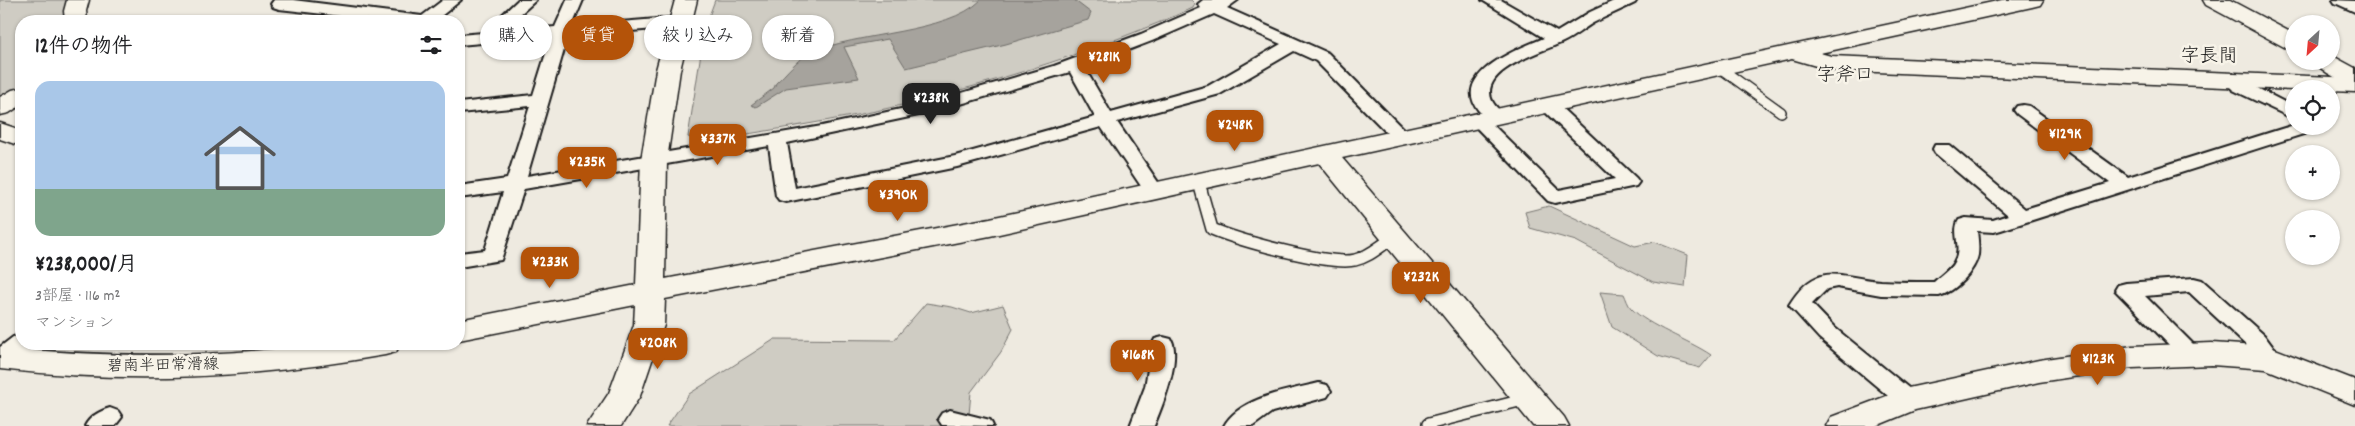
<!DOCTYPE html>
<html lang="ja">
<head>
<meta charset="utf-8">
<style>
  :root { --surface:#fff; --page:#f6f6f6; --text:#202124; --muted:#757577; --accent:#b45309 }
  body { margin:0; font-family:Dekko,"Klee One",sans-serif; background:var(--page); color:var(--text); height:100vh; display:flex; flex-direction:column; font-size:19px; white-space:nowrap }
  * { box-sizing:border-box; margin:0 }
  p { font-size:16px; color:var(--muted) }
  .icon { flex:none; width:28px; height:28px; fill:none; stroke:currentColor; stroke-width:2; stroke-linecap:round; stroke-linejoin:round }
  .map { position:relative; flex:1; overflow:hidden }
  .side { position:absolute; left:15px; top:15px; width:450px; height:335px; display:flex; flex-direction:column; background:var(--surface); border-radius:20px; box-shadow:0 1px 4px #0004 }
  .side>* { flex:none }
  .top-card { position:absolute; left:480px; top:15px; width:475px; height:45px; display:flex; gap:10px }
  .needle { width:32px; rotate:206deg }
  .buttons { position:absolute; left:2285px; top:15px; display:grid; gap:10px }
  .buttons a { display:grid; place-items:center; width:55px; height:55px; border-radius:50%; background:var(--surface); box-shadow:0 1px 4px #0004; font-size:25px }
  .price { position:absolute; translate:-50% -42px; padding:0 11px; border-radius:10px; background:var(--accent); color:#fff; font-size:16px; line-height:32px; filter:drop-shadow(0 1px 2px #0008) }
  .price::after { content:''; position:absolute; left:50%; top:30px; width:15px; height:11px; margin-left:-8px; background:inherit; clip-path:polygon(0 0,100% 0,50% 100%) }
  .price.on { background:#222; color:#fff }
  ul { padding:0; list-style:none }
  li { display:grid; align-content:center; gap:10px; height:265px; padding:0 20px }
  li span { display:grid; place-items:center; height:155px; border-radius:15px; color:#555 }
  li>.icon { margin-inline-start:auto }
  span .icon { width:90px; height:90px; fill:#fffc; stroke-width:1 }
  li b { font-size:21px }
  h2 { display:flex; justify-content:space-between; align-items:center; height:60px; padding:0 20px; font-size:21px }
  .tag { padding:0 18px; border-radius:22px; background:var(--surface); box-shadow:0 1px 4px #0004; font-size:18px; line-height:45px }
  .tag.on { background:var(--accent); color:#fff }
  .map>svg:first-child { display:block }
  .green { fill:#cfccc3; stroke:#767470 }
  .water { fill:#a6a39d; stroke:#6f6d69 }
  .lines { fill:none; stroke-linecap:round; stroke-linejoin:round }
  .lane-far1-casing { stroke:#1c1c1c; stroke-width:12 }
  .lane-casing { stroke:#1c1c1c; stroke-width:14 }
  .street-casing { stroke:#1c1c1c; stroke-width:4 }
  .secondary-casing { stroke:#1c1c1c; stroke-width:3 }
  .highway-casing { stroke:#1c1c1c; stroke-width:3 }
  .lane-far1 { stroke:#f7f3e8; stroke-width:9 }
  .lane { stroke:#f7f3e8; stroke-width:11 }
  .street { fill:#f7f3e8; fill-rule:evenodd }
  .secondary { fill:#f7f3e8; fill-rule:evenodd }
  .highway { fill:#f7f3e8; fill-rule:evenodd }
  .labels { text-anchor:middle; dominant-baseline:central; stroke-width:5; stroke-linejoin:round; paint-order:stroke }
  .street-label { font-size:16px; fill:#1c1c1c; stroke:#f7f3e8 }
  .quarter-label { font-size:19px; fill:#1c1c1c; stroke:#f7f3e8 }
</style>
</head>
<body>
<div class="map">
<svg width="2355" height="426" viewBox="0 0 2355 426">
  <rect width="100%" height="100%" fill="#eeeae0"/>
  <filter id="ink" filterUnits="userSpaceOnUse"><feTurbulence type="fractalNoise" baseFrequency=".02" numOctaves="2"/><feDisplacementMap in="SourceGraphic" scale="10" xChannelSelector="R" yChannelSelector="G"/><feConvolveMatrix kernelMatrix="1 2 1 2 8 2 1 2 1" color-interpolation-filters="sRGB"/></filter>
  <g filter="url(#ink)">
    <g class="green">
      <path d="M0,0H78L75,11L76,21H21V95L0,108Z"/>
      <path d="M715,0H1191L1195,4L1193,8C1100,49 1001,81 902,105C836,121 768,130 701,142L688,137L705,27Z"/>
      <path d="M1549,206L1635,246L1655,242L1688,255L1685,287L1653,282L1576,241L1530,228L1525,212Z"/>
      <path d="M1600,292L1624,294C1626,298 1628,305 1631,308C1648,326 1689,340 1711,355L1700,368L1658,356L1612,327Z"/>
      <path d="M926,303L952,307L971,313L1003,305L1013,329L1001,352L971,392L968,426H667L689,394L775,339L894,340Z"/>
    </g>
    <path class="water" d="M981,0H1074L1091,13L1088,20L1006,44L906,68L888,39L844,47L859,78L786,88L756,107L751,105L774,88L776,83C786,74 798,58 810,53C856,32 947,34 981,0Z"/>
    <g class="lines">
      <defs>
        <g id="lane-far1">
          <path d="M1720,68L1781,112"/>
          <path d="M1196,182L1202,191"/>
        </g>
        <g id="lane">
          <path d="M1201,190L1212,229C1238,240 1330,266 1355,260C1370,257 1382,244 1395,237"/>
          <path d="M1428,424L1527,399"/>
        </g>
        <g id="street">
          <path d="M274,0H293L422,16L443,0H461L435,21H385L279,9L273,7L271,4Z"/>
          <path d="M518,0H536L516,18H504L502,15Z"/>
          <path d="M567,0H583L572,26L681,17L687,19L689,22L687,25L681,27L568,36L527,176L822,126L924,104L1054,66L1141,34L1201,8L1198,4L1203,0H1238L1227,8L1328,53L1411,137L1409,141H1395L1316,61L1294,51L1220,94L1117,122L1164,191L1161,195L1154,197L1147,195L1101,127L957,167L786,202L779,200L776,196L769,146L524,189L501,260L459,267V253L485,250L503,192L459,198V186L507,179L530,106L459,113V103L533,95L551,37L459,45V35L555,27ZM1214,14L1281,44L1208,86L1111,113L1084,67L1152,41ZM1070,72L1095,117L955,156L795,188L787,143L933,112Z"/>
          <path d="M1482,0H1501L1557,32L1590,12L1616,0H1637L1635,3C1621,10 1606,16 1593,23C1583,29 1574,37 1563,42C1545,51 1490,66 1490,92C1490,104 1499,108 1505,117L1502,121C1492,123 1486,119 1479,111C1449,74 1520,48 1544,38Z"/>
          <path d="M2333,0L2355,1V12L2335,3Z"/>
          <path d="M2232,75L2294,107V119L2233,90L2223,80L2226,76Z"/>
          <path d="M1548,100L1554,101L1636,178L1639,182L1636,186L1555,203L1548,201L1470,121L1473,117H1485L1559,190L1615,179L1542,109L1539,105L1542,101Z"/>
          <path d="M2023,105L2029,106L2128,177L2294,125L2319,126L2316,130L2001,230L1994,232L1977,231C1978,239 1979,247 1978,255C1975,271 1955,292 1939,296L1881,295L1837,287L1827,289L1812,304L1835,328L1916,394L1920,400L1916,406L1908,409L1900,406L1819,338L1789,305C1817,260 1838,277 1880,281C1898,282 1916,282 1934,282C1940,276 1950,270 1954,262C1963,249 1951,231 1959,220L1966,218L1993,220L2008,215L1935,153L1933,149L1935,145H1949L2025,209L2110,183L2017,114L2014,110L2017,106Z"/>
          <path d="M2194,278L2202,280L2264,335L2281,358L2278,364L2270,366L2262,364L2248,347L2189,292L2145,296L2203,354L2200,360L2192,362L2184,360L2115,290L2118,285L2126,283Z"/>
          <path d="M21,335V344H32C26,354 11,364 0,366V347L13,337Z"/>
          <path d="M1163,337L1171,339C1182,358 1162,407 1154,426H1130L1145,387L1152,345L1155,339Z"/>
          <path d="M1319,383L1327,385L1331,391L1327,397L1272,412L1253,426H1224C1240,397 1290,390 1319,383Z"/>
          <path d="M110,408L118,411L122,417L115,426H85C90,416 100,411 110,408Z"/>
          <path d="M950,410L990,420L993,426L942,425L938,419L942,413Z"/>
        </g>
        <g id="secondary">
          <path d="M67,0H89L86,11L87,21H65L64,11Z"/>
          <path d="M675,0H697L680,70L667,160L665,279L990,218L2002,0H2043L2040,5L2032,7L1820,53L1831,56L2355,78V92L2331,91V89L2294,90L1830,70L1792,59L1342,158L1564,417L1569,426H1533L1319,163L990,236L665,299L664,325L640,396L621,426H587L609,393L634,325L635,305L459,340V320L636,285L641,160L656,70Z"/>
          <path d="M21,88V105L9,113L0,115V97L12,90Z"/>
          <path d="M0,123L21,130V146L0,139Z"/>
          <path d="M2212,343L2270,347L2355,380V405L2266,369L2212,365L2132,368L2039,382L1915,410L1876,426H1826L1831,417L1908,388L2039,360L2132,346Z"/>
          <path d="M319,344H400L396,352L385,355C255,378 132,384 0,369V347C107,358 212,358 319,344Z"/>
        </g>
        <g id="highway">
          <path d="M2203,0H2230L2294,34V50L2286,48L2206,5Z"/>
          <path d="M2331,55L2355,68V85C2342,82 2322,72 2314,61H2331Z"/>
        </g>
      </defs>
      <use href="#lane-far1" class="lane-far1-casing"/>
      <use href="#lane" class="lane-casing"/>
      <use href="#street" class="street-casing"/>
      <use href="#secondary" class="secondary-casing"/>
      <use href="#highway" class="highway-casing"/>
      <use href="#lane-far1" class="lane-far1"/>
      <use href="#lane" class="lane"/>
      <use href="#street" class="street"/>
      <use href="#secondary" class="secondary"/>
      <use href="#highway" class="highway"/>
    </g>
  </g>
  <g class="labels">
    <g class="street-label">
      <text transform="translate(163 366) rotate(-1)">碧南半田常滑線</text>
    </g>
    <g class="quarter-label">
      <text x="2209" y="57">字長間</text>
      <text x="1845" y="76">字斧口</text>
    </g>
  </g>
</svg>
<div class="buttons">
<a><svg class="needle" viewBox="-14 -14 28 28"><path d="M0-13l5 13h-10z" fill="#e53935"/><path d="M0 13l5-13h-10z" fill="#757577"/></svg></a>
<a><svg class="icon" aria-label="locate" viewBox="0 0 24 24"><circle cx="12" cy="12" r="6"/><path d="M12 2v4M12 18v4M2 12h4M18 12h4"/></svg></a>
<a>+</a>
<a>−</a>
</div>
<b class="price" style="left:1104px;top:84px">¥281K</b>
<b class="price on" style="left:931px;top:125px">¥238K</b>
<b class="price" style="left:1235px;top:152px">¥248K</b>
<b class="price" style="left:2065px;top:161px">¥129K</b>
<b class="price" style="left:718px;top:166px">¥337K</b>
<b class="price" style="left:587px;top:189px">¥235K</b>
<b class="price" style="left:898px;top:222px">¥390K</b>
<b class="price" style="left:550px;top:289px">¥233K</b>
<b class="price" style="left:1421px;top:304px">¥232K</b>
<b class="price" style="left:658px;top:370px">¥208K</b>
<b class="price" style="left:1138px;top:382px">¥168K</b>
<b class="price" style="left:2098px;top:386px">¥123K</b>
<div class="top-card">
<a class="tag">購入</a>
<a class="tag on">賃貸</a>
<a class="tag">絞り込み</a>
<a class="tag">新着</a>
</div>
<section class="side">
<h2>12件の物件<svg class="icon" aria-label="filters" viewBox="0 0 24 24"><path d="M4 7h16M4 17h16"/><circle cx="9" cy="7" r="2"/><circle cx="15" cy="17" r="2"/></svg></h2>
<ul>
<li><span style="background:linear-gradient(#a9c7e8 70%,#7fa58c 0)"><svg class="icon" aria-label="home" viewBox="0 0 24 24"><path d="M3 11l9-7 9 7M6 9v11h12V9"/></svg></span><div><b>¥238,000/月</b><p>3部屋 · 116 m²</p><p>マンション</p></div></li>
</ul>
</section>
</div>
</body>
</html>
